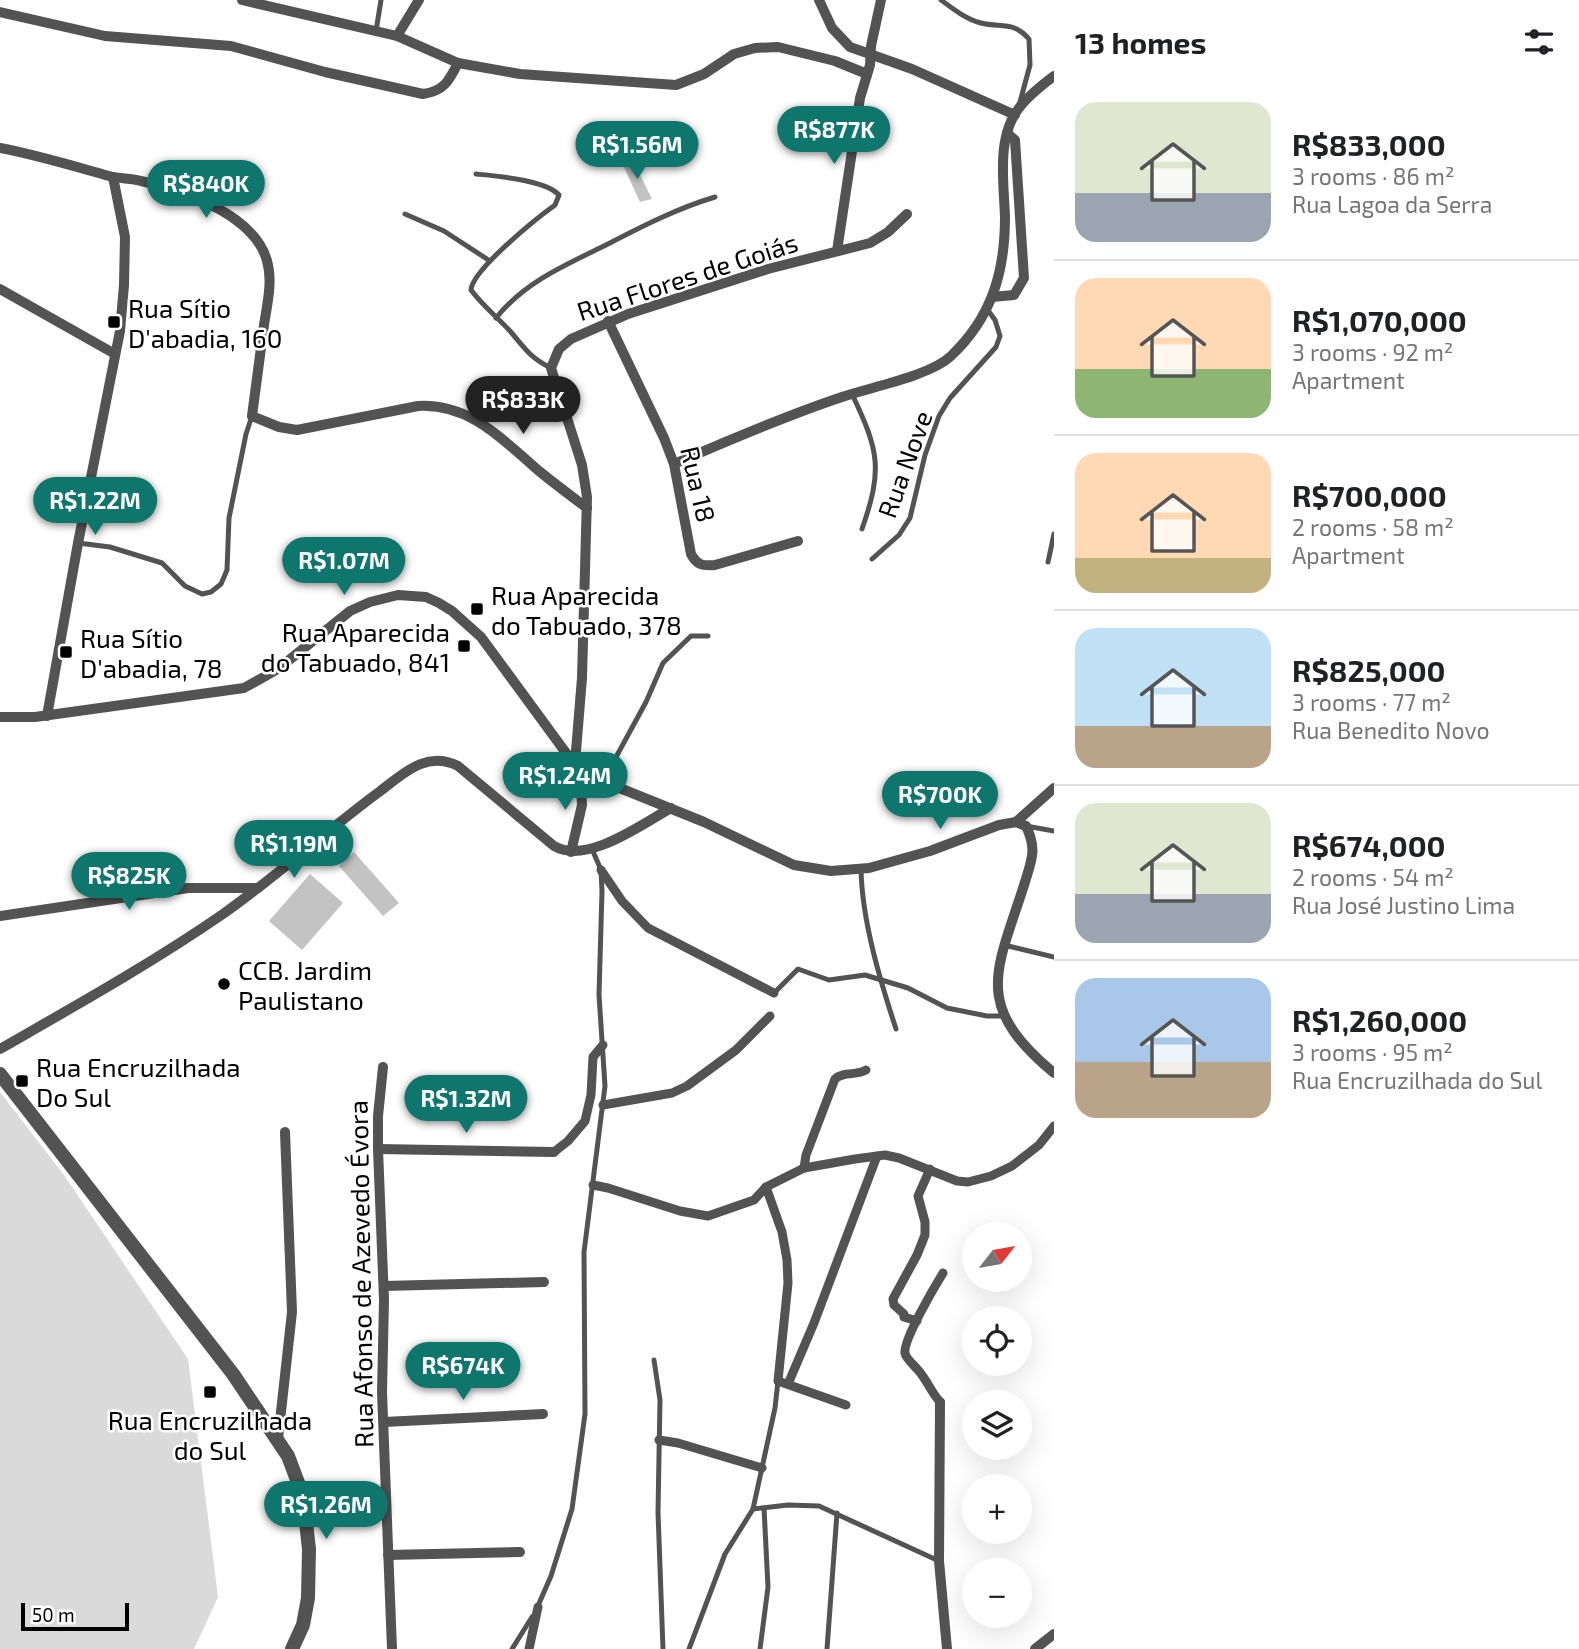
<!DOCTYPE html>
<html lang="en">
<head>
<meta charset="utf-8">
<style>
  :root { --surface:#fff; --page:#f6f6f6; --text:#202124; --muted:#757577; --line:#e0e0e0; --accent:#0f766e }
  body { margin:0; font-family:"Exo 2",sans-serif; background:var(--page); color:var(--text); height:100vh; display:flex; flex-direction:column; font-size:26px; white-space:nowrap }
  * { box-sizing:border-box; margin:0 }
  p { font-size:23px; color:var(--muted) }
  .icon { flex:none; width:38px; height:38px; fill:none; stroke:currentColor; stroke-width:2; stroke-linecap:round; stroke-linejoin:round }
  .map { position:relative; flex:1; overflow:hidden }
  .drawer { display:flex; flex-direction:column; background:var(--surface); width:525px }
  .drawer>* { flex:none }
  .needle { width:46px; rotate:59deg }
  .tools { position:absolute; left:962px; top:1222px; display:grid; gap:14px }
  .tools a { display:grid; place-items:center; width:70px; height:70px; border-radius:50%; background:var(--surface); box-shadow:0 7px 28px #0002; font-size:35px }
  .scale { position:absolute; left:21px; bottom:18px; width:108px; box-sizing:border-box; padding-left:7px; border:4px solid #000; border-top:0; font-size:19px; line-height:24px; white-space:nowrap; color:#000; -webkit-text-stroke:5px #fff; paint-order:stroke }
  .price { position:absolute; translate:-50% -60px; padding:0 16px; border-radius:24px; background:var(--accent); color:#fff; font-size:23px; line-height:46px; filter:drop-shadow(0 2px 4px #0008) }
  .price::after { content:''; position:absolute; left:50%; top:42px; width:21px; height:16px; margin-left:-10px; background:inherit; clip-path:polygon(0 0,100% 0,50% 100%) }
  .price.active { background:#222; color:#fff }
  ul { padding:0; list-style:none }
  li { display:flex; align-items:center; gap:21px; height:175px; padding:0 21px }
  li+li { border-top:2px solid var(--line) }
  li span { display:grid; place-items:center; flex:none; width:196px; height:140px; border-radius:21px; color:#555 }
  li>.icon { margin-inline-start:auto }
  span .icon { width:84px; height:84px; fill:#fffc; stroke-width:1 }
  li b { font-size:30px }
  h2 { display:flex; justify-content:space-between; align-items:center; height:84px; padding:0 21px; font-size:30px }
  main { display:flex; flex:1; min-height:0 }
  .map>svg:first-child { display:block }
  .green { fill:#dadada }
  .building { fill:#c3c3c3 }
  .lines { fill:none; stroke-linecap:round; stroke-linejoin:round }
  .service { stroke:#535353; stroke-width:5 }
  .pedestrian { stroke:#535353; stroke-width:9 }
  .minor { stroke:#535353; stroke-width:10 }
  .tertiary { stroke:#535353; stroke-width:14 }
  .poi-dot { fill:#000; stroke:#fff; stroke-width:2.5 }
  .labels { text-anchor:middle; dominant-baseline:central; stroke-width:5; stroke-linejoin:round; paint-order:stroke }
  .street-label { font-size:26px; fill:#000; stroke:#fff }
  .poi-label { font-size:26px; fill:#000; stroke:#fff; text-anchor:start }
</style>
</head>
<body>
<main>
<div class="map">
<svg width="1054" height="1649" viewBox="0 0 1054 1649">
  <rect width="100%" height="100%" fill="#fff"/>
  <path class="green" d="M0,1092L64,1175L188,1359L218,1597L194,1649H0Z"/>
  <g class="building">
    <path d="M631,157L652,199L640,202L623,165Z"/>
    <path d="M354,852L399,903L383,916L339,866Z"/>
    <path d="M310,874L343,903L302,950L269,921Z"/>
  </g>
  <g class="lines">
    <g class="service">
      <path d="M941,0C953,9 966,19 981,23C1001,28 1014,21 1029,39L1030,65L1020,102"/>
      <path d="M376,31L381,0"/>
      <path d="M476,174C496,176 546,180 559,195L555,205C537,218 472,270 471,290C483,306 497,317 510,331C525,348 529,357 551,368"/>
      <path d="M405,214L444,231L490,261"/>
      <path d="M496,318C524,283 563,266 602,247C639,228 675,209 715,197"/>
      <path d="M852,394C879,451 883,469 862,529"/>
      <path d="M78,543L110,547L162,563L185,586L202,594L211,592L221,584L227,570L229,518L246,434L252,416"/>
      <path d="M872,559L899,535L910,518L925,455L939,416L950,398L996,347L1000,336L995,320L987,309"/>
      <path d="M1048,562L1054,534"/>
      <path d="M603,781L646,702L663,663L691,636H708"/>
      <path d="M1026,826L1054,831"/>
      <path d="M861,869C862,921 880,980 896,1029"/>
      <path d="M1004,945L1054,957"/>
      <path d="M774,993L798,969L829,980L865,975L908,988L947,1008L987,1016H1004"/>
      <path d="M654,1360L660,1400L658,1512L663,1649"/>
      <path d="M753,1509L788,1505L819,1506L939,1561"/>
      <path d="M537,1608L551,1576L572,1509L585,1414L584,1252L605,1086L599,995L602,891L601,870L592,849"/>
      <path d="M512,1649L532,1617"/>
      <path d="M689,1649L725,1554L753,1509L775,1408L778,1381"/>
      <path d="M760,1649L768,1587L764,1508"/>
      <path d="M827,1649L837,1513"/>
    </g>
    <g class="pedestrian">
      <path d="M601,870L622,901L648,928L774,993"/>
      <path d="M603,1105L672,1093L687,1086L736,1050L770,1016"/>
      <path d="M554,1152L568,1141L585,1121L591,1095L593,1057L603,1045"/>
      <path d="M804,1168L806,1155L835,1079C844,1071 856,1076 866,1070"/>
      <path d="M593,1185L608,1188L680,1211L708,1216L754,1200L766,1187L804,1168L855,1159L885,1155L899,1158L957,1181L968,1182L991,1176L1012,1166L1039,1145L1054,1126"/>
      <path d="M766,1187L782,1232L787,1260L788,1283L778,1381L846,1405"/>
      <path d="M917,1321L904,1317V1314L894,1305L893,1299L917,1255L925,1235V1222L918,1196L930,1169"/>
      <path d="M788,1384L814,1323L877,1156"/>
      <path d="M940,1402C931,1392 927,1380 918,1370C914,1365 906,1359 905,1353C903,1340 935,1286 943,1273"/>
      <path d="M659,1440L678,1443L762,1468"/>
      <path d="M529,1649L538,1607"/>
    </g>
    <g class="minor">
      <path d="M242,0L397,36L458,63L520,74L676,85L704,74L734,54L755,48L778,47L835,61L867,74"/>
      <path d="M819,0L832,28L850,47L912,69L1015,115"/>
      <path d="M0,12L105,36L231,46L325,72L423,94C444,91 449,81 458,63"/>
      <path d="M397,36L419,0"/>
      <path d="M0,148C37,155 73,166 109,176C120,179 131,178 141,181C182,189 255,215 267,261C273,281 267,305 264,325C260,355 256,386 252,416L279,427L297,430L418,406C470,403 503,440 539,471C555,484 571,496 587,508"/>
      <path d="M837,251L860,98L870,65L871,46L881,0"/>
      <path d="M0,289L115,354"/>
      <path d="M992,297L1014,295L1024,278L1015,140L1008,134"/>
      <path d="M608,321L664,438L674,464L691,554C697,565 702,566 715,565L798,541"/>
      <path d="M674,464C729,440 785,416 842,397C871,387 930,376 951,356C992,317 1005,272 1005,217C1004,184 996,137 1019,108C1028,96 1042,85 1054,76"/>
      <path d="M47,716L78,543L120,331L124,285L125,237L113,177"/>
      <path d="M0,717H35L244,688L278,669L350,611L370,602L398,595L426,597L439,603L452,611L481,637L580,772L704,822L794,865L831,871L869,868L930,851L999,825L1016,822L1026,826C1037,849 1032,859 1025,882C997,971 971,1004 1054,1073"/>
      <path d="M575,763L582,678L587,497L582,465L551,368L559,349L571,339L628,314L768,269L870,243L888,232L907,214"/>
      <path d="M1016,822L1054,788"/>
      <path d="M571,852L582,805L580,772"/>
      <path d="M0,916L188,888H258"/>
      <path d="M0,1049C75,1006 152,963 223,914C277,876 326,831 379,792C403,774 426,750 458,766L554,846C587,865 642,824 671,808"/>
      <path d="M383,1067L378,1116V1149L384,1300L382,1392L392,1649"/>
      <path d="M378,1149L554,1152"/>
      <path d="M384,1286L544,1282"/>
      <path d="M940,1402L939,1561L947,1649"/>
      <path d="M384,1422L543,1414"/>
      <path d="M278,1439L292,1312L285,1132"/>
      <path d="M388,1555L520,1552"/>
      <path d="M1035,1649L1054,1634"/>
    </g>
    <path class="tertiary" d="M0,1074L233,1374L288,1456L303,1496L309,1549L308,1598L303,1625L292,1649"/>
  </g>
  <g class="poi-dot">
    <rect x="107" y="315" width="14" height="14" rx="3.5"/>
    <rect x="470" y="602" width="14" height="14" rx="3.5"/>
    <rect x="457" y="639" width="14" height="14" rx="3.5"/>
    <rect x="59" y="645" width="14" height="14" rx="3.5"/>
    <circle cx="224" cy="984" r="7"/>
    <rect x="15" y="1074" width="14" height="14" rx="3.5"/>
    <rect x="203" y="1385" width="14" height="14" rx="3.5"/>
  </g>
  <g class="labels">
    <g class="street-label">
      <text transform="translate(687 276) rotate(-18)">Rua Flores de Goiás</text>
      <text transform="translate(904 464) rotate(-70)">Rua Nove</text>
      <text transform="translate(699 484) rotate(77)">Rua 18</text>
      <text transform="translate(360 1274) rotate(-91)">Rua Afonso de Azevedo Évora</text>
    </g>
    <g class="poi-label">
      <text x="128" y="307">Rua Sítio<tspan x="128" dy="30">D'abadia, 160</tspan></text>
      <text x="491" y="594">Rua Aparecida<tspan x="491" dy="30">do Tabuado, 378</tspan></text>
      <text x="450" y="631" text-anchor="end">Rua Aparecida<tspan x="450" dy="30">do Tabuado, 841</tspan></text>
      <text x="80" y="637">Rua Sítio<tspan x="80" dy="30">D'abadia, 78</tspan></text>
      <text x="238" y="969">CCB. Jardim<tspan x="238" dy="30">Paulistano</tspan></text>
      <text x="36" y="1066">Rua Encruzilhada<tspan x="36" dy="30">Do Sul</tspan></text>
      <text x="210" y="1419" text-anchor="middle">Rua Encruzilhada<tspan x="210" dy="30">do Sul</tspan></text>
    </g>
  </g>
</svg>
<div class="tools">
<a><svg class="needle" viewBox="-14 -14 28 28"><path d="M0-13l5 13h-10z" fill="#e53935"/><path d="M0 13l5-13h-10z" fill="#757577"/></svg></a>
<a><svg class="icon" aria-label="locate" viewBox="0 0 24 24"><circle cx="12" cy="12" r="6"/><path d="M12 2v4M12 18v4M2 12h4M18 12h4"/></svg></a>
<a><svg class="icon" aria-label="layers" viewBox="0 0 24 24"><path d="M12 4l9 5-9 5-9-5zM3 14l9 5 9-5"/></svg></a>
<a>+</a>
<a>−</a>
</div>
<div class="scale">50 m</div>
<b class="price" style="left:834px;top:166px">R$877K</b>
<b class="price" style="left:637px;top:181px">R$1.56M</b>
<b class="price" style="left:206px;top:220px">R$840K</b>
<b class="price active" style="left:523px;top:436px">R$833K</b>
<b class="price" style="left:95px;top:537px">R$1.22M</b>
<b class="price" style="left:344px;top:597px">R$1.07M</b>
<b class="price" style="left:565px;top:812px">R$1.24M</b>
<b class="price" style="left:940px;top:831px">R$700K</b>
<b class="price" style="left:294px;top:880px">R$1.19M</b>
<b class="price" style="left:129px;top:912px">R$825K</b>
<b class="price" style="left:466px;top:1135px">R$1.32M</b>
<b class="price" style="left:463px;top:1402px">R$674K</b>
<b class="price" style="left:326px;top:1541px">R$1.26M</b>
</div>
<section class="drawer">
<h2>13 homes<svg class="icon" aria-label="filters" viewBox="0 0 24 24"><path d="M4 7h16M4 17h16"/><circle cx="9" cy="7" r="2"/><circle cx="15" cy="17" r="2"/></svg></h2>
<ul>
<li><span style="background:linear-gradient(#dfe7d0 65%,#9aa5b1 0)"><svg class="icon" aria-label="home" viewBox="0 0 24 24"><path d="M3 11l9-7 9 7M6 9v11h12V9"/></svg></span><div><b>R$833,000</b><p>3 rooms · 86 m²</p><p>Rua Lagoa da Serra</p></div></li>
<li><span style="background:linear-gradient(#ffd9b3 65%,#8fb573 0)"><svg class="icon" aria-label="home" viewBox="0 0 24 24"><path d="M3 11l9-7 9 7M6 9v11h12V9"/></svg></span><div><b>R$1,070,000</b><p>3 rooms · 92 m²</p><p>Apartment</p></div></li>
<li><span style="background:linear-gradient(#ffd9b3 75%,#c2b280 0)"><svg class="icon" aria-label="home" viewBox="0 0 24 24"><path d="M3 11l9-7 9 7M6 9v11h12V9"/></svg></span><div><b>R$700,000</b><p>2 rooms · 58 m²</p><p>Apartment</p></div></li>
<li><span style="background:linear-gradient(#bfe0f5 70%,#b9a48a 0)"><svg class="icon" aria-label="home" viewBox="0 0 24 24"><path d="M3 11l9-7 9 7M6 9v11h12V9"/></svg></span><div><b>R$825,000</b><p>3 rooms · 77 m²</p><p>Rua Benedito Novo</p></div></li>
<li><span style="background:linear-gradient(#dfe7d0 65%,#9aa5b1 0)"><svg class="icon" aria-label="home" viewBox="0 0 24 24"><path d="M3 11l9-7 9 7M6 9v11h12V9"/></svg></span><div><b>R$674,000</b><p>2 rooms · 54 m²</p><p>Rua José Justino Lima</p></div></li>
<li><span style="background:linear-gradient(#a9c7e8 60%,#b9a48a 0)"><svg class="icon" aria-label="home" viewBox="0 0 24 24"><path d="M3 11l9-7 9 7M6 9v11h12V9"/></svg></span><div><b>R$1,260,000</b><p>3 rooms · 95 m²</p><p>Rua Encruzilhada do Sul</p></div></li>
</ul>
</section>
</main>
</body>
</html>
